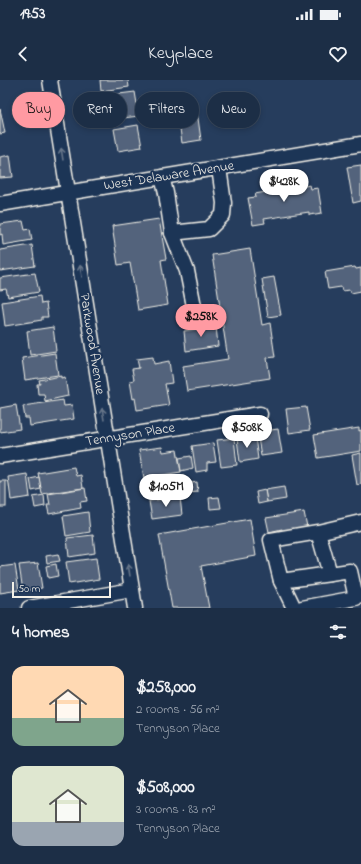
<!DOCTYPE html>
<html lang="en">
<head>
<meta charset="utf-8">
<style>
  :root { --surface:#1c2e46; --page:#25364d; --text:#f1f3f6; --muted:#a0a8b3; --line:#3a4a5f; --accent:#ff9aa2 }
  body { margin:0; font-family:"Indie Flower",sans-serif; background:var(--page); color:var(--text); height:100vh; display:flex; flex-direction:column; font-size:15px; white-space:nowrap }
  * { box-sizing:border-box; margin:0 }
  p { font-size:13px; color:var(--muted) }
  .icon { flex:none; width:22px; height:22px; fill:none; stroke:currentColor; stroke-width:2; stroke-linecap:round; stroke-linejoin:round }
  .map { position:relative; height:528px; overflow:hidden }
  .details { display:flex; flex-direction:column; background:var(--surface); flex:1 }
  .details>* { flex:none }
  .top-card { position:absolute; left:12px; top:12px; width:337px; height:36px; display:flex; gap:8px }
  .scale { position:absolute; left:12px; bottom:10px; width:99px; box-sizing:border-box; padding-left:4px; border:2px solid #f4f1e8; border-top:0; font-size:11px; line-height:14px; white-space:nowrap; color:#f4f1e8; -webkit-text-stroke:3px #1d3557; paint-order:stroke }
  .price { position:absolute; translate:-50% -34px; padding:0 9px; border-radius:14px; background:#fff; color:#222; font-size:13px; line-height:26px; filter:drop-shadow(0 1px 2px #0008) }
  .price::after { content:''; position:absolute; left:50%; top:24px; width:12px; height:9px; margin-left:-6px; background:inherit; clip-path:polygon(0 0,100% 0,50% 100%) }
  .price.current { background:var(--accent); color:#111 }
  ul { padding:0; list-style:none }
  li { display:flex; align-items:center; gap:12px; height:100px; padding:0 12px }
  li span { display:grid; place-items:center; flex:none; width:112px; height:80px; border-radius:12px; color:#555 }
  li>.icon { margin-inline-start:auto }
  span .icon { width:48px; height:48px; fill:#fffc; stroke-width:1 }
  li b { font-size:17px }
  h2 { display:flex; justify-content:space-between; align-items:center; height:48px; padding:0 12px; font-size:17px }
  .tag { padding:0 14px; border-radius:18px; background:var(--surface); box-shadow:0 2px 6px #0003,0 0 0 1px var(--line); font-size:14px; line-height:36px }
  .tag.current { background:var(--accent); color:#111 }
  .status { display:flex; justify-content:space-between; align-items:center; height:28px; padding:0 20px; background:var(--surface); direction:ltr }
  .status svg { height:11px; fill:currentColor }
  header { display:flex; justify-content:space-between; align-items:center; height:52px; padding:0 12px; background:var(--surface); font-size:18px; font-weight:600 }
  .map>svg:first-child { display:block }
  .building { fill:#52647b; stroke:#f4f1e8 }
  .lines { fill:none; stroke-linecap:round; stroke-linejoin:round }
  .minor-casing { stroke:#f4f1e8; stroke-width:17 }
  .minor { stroke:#1d3557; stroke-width:14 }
  .oneway { stroke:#68778a }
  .labels { text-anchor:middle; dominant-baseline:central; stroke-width:4; stroke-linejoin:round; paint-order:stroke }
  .street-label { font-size:14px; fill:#f4f1e8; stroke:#1d3557 }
</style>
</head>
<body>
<div class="status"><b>19:53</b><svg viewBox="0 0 49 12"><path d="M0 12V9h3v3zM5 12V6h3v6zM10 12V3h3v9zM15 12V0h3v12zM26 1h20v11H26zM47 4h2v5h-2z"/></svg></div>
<header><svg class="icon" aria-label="back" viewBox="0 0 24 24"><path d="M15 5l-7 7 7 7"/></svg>Keyplace<svg class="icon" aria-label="heart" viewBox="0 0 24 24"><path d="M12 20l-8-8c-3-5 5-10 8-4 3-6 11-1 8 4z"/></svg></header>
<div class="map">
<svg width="361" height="528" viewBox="0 0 361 528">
  <rect width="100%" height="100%" fill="#263d5d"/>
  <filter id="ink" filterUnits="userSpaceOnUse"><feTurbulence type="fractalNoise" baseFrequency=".025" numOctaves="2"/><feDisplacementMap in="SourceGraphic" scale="8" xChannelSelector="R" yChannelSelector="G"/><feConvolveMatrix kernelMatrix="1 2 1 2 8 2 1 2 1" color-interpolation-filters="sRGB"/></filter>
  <g filter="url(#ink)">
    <g class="building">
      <path d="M100,0H128L129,7L101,11Z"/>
      <path d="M135,12L139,36L107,40L103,16Z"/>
      <path d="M0,29L5,53L0,54Z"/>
      <path d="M197,31L201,60L182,63L178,34Z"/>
      <path d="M138,45L142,67L118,71L114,49Z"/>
      <path d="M10,75L13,97L0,98V77Z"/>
      <path d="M361,85V121L353,123L347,87Z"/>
      <path d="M294,104V108L310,105L311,109L318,108L322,133L309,135V132L264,139L265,143L253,145L248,118L256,117L255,114L271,111V108Z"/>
      <path d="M159,139L166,179L161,180L168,225L138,230L130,183L118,185L112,146Z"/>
      <path d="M23,141L25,150L30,149L32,160L3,165L2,154L0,155V144Z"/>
      <path d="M32,165L35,186L0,191V170Z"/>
      <path d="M250,169L262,245L270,243L275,277L267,278L270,298L187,311L183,286L228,279L212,175Z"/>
      <path d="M355,187L356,189L361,188V211L351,213L350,210L342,211L341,207L328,209L325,192Z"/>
      <path d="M35,193L39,212L8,217L6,209L0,210V198Z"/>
      <path d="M274,197L281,235L268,237L262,199Z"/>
      <path d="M40,216L41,224L46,223L48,237H42V240L5,246L2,222Z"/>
      <path d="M216,246L218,266L186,271L184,251Z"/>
      <path d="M53,247L56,271L30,275L27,251Z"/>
      <path d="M55,273L58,295L25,300L22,278Z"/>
      <path d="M153,277L154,284L169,281L172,303L165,304L169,325L137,330L135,318L133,319L130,301L134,300L132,289L139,288L137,279Z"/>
      <path d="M61,296V298L65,297L68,316L45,321L44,314H38L37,304H40L39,300Z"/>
      <path d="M63,320L64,326L72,325L74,339L30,346L29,338H25L23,326Z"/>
      <path d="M16,325L20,349L0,352V328Z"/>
      <path d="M306,327L310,350L289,353L286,329Z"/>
      <path d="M359,348V351L361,350V371L318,378L314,355Z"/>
      <path d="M278,349L282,373L261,376L257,352Z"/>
      <path d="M255,357L258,379L240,382L237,359Z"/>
      <path d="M234,358L237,385L221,387L217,360Z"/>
      <path d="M213,363L216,382L207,383V390L196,392L192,366Z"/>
      <path d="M162,367L163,372L177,370L181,392L144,398L139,370Z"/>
      <path d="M361,373V404L357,405L352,375Z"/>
      <path d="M191,376L193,388L181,391L179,378Z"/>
      <path d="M74,387L76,396L81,395L83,408L42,414L38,393Z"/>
      <path d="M27,394L30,417L11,420L8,397Z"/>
      <path d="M184,395L187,414L148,419L146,400Z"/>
      <path d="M39,397L41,409L32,411L30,399Z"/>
      <rect x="0" y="401" width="6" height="26"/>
      <path d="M197,402L198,412L188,413L186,404Z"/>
      <path d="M284,407L286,419L267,422L265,410Z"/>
      <path d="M85,408L87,421L80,422L81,428L49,434L47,425H50L48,414Z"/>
      <path d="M265,410L267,422L258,424L256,412Z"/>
      <path d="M44,415L45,426L35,428L33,417Z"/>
      <path d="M180,417L182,435L152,439L149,421Z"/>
      <path d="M219,417L221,428L210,429L209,418Z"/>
      <path d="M88,432L90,452L66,456L63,436Z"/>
      <path d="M304,432L307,447L282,451V449L269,452L266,438Z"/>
      <path d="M250,439L256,476L201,486L209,528H172L159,455Z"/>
      <path d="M93,455L95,473L69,477L67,458Z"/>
      <path d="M58,474L60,481L47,483L46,476Z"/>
      <path d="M96,478L99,499L69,504L66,482Z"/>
      <path d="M38,483L42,508L23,511L19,485Z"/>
      <path d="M56,484L58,496L48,498L46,486Z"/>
      <path d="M15,485L19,510L0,513V487Z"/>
    </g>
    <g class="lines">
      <defs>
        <g id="minor">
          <path d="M50,0L135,528"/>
          <path d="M162,97L166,113L172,153L187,191L195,231"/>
          <path d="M0,124L361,64"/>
          <path d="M172,153L209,149L223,135L224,123L219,88"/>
          <path d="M0,376L260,334"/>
          <path d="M318,452L330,494L281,501L271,460L318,452L361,442"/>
          <path d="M281,501L294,528"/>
          <path d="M29,528L132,510"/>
          <path d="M302,528L356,518L350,491L330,494"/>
        </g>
      </defs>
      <use href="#minor" class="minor-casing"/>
      <use href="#minor" class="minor"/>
    </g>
    <defs><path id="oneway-shaft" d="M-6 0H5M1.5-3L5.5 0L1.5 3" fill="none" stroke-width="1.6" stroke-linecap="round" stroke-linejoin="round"/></defs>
    <g class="oneway">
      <use href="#oneway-shaft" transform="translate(62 74) rotate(-99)"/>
      <use href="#oneway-shaft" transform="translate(81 191) rotate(-99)"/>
      <use href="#oneway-shaft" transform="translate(103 334) rotate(-99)"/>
      <use href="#oneway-shaft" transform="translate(129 490) rotate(-99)"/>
    </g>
  </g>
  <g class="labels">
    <g class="street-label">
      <text transform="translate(169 96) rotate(-9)">West Delaware Avenue</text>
      <text transform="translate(92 264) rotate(81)">Parkwood Avenue</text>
      <text transform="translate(130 355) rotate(-9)">Tennyson Place</text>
    </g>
  </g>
</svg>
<div class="scale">50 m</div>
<b class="price" style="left:284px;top:123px">$428K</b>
<b class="price current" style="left:201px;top:258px">$258K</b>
<b class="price" style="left:247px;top:369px">$508K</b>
<b class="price" style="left:166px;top:428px">$1.05M</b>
<div class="top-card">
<a class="tag current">Buy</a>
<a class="tag">Rent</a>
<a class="tag">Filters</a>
<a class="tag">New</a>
</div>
</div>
<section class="details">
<h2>4 homes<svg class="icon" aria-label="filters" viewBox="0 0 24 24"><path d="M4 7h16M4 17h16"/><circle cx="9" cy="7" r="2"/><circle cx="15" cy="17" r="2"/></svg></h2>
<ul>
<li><span style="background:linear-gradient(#ffd9b3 65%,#7fa58c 0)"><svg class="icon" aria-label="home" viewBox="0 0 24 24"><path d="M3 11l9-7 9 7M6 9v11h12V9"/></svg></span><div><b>$258,000</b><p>2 rooms · 56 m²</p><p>Tennyson Place</p></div></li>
<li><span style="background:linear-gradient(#dfe7d0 70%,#9aa5b1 0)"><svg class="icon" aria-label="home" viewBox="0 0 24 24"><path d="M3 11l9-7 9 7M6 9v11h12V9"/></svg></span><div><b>$508,000</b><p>3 rooms · 83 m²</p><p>Tennyson Place</p></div></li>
</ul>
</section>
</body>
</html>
